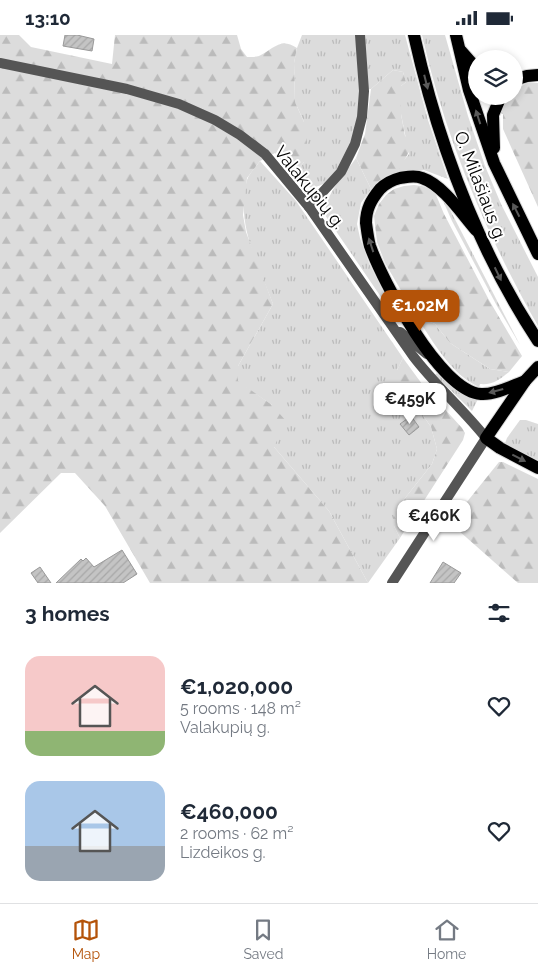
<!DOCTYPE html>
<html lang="en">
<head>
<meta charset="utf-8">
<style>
  :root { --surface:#fff; --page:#f2f2f3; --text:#1f2937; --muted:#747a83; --line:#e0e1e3; --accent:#b45309 }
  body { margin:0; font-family:Raleway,sans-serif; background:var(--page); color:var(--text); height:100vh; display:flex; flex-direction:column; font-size:19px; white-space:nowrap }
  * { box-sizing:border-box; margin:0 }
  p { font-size:16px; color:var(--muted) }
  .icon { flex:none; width:28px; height:28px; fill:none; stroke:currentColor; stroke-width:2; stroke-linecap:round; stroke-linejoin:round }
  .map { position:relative; height:548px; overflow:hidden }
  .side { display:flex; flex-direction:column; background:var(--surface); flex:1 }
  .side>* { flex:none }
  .controls { position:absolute; left:468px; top:15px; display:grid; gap:10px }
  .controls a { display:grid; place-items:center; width:55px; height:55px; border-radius:50%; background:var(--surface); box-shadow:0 2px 8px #0003; font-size:25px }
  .price { position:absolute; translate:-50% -42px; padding:0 11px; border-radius:10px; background:#fff; color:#222; font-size:16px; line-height:32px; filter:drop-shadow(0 1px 2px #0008) }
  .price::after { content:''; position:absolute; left:50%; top:30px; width:15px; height:11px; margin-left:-8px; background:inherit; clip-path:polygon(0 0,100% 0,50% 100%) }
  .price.current { background:var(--accent); color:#fff }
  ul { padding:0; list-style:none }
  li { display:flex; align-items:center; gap:15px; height:125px; padding:0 25px }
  li span { display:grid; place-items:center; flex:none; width:140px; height:100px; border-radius:15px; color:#555 }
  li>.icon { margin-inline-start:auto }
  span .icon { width:60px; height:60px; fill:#fffc; stroke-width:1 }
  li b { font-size:21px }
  h2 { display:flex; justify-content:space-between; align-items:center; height:60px; padding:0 25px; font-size:21px }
  .status { display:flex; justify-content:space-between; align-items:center; height:35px; padding:0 25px; background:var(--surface); direction:ltr }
  .status svg { height:14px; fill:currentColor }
  .dock { display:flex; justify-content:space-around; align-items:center; height:70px; border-top:1px solid var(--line); background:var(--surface); font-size:14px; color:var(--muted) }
  .dock a { display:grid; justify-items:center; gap:2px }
  .dock .current { color:var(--accent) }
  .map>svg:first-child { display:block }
  .grass { fill:url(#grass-tufts) }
  .forest { fill:url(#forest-firs) }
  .building { fill:url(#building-hatch); stroke:#999 }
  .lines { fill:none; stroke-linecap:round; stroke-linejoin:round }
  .primary-casing { stroke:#dbdbdb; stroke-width:14 }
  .street { stroke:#555; stroke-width:10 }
  .primary { stroke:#000; stroke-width:12 }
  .oneway { fill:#595959 }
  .labels { text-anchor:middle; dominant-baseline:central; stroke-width:4; stroke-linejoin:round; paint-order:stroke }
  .street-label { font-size:18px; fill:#000; stroke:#fff }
</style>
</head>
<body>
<div class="status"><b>13:10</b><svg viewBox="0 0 49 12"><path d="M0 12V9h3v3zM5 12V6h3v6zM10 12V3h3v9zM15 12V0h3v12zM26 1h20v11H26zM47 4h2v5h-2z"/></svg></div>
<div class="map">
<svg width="538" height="548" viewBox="0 0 538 548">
  <defs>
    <pattern id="grass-tufts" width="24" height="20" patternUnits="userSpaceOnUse" patternTransform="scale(1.25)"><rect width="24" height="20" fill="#dcdcdc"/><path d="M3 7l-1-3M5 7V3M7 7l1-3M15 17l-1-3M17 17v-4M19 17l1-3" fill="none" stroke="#bbb"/></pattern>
    <pattern id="forest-firs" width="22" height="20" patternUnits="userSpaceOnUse" patternTransform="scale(1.25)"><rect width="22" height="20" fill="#dcdcdc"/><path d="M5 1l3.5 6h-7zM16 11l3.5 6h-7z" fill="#bbb"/></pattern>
    <pattern id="building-hatch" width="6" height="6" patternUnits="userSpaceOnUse" patternTransform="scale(1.25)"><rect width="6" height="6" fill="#c4c4c4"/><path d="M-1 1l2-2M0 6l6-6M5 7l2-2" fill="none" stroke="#a7a7a7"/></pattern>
  </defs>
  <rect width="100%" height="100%" fill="#fff"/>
  <g class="grass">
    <path d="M302,0H405L428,85L448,144L424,135L398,137L400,130L409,119L401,79V51L406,47L403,37L393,35L371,54L360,55C359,65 359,76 358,86C355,108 339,147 315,152C312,153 307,152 304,151L294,139L304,127V87L295,67L294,28L297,13Z"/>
    <path d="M422,0H445L468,81L485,131L501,169L538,242V291C486,199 445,103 422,0Z"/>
    <path d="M356,123L371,154L361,168L357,189L360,203L369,228L398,286L396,284L325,180C325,159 344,140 356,123Z"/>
    <path d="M260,126L296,166L403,323L397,335L409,372L422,379L431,392L437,414L432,429L398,472L394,491L400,503L368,548L329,476L274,412L272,370L238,347V331L273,269C258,229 235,188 247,145C249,138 256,132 260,126Z"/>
    <path d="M440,159L446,167L520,310L497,271L452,186Z"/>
    <path d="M416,281L435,289L450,308L490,334L509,337C499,345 493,350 480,349L479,352C450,339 433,306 416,281Z"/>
    <path d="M437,338C450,349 462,361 478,364L472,376L435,340Z"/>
    <path d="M520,385H526L538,389V425L504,411L507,403Z"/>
  </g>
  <g class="forest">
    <path d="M0,0H19L31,12L112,29L115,0H237L241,14L247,22C251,22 256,22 259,21C274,14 280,2 297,13L294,28L295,67L304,87L307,106L304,127L294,139L275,118L260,126L247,143L243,180L246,197L273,269L238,331V346L272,370L286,386L274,412L329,476L368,548H150L105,471L75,438H61L0,498Z"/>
    <path d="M393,35L403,37L406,47L401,51V79L405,101L409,104L411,113L398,137L386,141L371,154L356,123L365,99L371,54Z"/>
    <path d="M527,48H538V172L503,94V79L498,77L507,61H514V55Z"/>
    <path d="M414,150L422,151L434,155L444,179L489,265L522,321L509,337L490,334L450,308L435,289L416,281L385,228L377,207L374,181L379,169L386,160L394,154L404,151Z"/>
    <path d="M403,323L422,349L462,393L465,398L463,405L400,503L394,491V482L398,472L432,429L437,414L431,392L422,379L409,372L397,361V335Z"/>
    <path d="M499,427H503L538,444V548H518L450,488Z"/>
  </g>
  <g class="building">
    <path d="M65,0H77L94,4L92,16L63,11Z"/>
    <path d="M411,381L419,392L409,400L400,389Z"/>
    <path d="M122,515L137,539L123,548H56L81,524L83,526L86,523L94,532Z"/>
    <path d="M443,527L461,538L454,548H430Z"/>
    <path d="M40,532L51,548H38L31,538Z"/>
  </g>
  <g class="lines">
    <defs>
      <g id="primary">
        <path d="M414,0C438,108 477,213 538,306"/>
        <path d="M456,0L469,55L494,128L538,219"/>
        <path d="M461,16L476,33"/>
        <path d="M514,45L527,41L538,40"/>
        <path d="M494,113L493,80L501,61"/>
        <path d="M476,195C462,179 443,150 422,143C415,140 407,142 400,143C392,145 385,149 380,154C371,165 366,174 366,188C367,195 368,204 370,211C383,247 440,356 481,359C495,360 512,351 525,346"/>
        <path d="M538,332L525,346L486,403L500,413L538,433"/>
      </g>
    </defs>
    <use href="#primary" class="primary-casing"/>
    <g class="street">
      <path d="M0,28L127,54L179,69L215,85L240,100L265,119L309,172L413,321C435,350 463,374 486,403L392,548"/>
      <path d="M309,172L341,137L355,109L362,82L364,56L360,0"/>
      <path d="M400,297L427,319"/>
    </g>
    <use href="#primary" class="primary"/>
  </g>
  <defs><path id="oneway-solid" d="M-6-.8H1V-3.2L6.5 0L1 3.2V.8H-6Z" transform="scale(1.25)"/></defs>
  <g class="oneway">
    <use href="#oneway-solid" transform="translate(426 47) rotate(76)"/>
    <use href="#oneway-solid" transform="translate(478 82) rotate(-108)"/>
    <use href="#oneway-solid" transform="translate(516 175) rotate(-117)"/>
    <use href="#oneway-solid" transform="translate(371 210) rotate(-108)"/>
    <use href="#oneway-solid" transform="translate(498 239) rotate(64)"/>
    <use href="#oneway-solid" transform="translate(496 356) rotate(165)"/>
    <use href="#oneway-solid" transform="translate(519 423) rotate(27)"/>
  </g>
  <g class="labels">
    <g class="street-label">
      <text transform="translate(481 151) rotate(69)">O. Milašiaus g.</text>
      <text transform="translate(310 152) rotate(51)">Valakupių g.</text>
    </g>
  </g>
</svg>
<div class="controls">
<a><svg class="icon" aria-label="layers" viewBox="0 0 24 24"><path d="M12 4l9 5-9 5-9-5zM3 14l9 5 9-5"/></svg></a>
</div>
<b class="price current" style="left:420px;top:297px">€1.02M</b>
<b class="price" style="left:410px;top:390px">€459K</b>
<b class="price" style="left:434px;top:507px">€460K</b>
</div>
<section class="side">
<h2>3 homes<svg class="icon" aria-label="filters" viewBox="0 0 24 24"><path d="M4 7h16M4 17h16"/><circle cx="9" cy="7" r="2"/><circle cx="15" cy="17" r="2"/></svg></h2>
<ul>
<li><span style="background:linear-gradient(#f6c9c9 75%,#8fb573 0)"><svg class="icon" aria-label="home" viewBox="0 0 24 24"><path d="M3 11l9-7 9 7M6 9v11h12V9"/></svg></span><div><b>€1,020,000</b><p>5 rooms · 148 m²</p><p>Valakupių g.</p></div><svg class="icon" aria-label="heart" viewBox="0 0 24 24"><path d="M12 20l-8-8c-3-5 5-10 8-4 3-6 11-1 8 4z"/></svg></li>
<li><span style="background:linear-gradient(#a9c7e8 65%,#9aa5b1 0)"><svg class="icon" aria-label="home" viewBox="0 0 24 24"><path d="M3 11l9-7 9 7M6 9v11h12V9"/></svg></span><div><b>€460,000</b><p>2 rooms · 62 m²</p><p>Lizdeikos g.</p></div><svg class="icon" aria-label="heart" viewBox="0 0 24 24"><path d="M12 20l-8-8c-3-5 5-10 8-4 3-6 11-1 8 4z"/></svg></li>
</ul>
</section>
<nav class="dock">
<a class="current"><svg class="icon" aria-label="map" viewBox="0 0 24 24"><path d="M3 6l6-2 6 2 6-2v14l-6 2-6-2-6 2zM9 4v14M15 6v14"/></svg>Map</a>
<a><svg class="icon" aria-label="saved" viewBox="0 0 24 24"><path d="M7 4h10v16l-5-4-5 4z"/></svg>Saved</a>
<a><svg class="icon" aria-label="home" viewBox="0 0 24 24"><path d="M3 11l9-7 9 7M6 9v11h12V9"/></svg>Home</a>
</nav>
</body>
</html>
